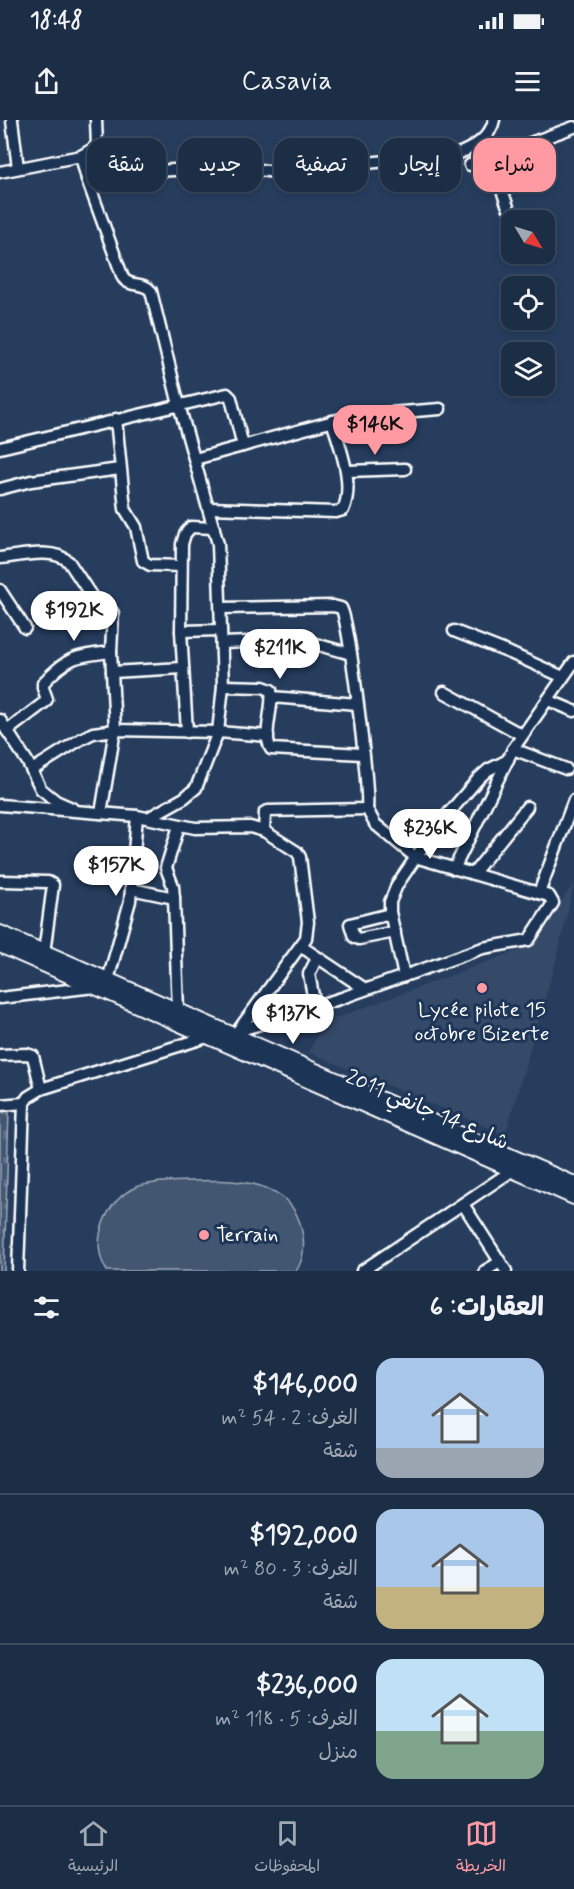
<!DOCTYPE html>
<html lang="ar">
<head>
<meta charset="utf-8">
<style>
  :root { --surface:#1c2e46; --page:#25364d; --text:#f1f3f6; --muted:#a0a8b3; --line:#3a4a5f; --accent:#ff9aa2 }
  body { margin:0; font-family:Mynerve,"Playpen Sans Arabic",sans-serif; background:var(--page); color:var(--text); direction:rtl; height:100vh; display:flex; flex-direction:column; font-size:22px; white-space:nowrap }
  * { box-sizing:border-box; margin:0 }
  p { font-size:20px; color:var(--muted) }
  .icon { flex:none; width:33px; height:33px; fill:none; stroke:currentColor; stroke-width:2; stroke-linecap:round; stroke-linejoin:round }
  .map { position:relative; height:1151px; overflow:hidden; direction:ltr }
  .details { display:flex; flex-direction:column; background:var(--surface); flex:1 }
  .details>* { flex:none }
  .banner { position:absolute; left:18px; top:18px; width:538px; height:54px; direction:rtl; display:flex; gap:12px }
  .needle { width:39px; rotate:128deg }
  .buttons { position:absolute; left:501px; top:90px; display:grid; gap:12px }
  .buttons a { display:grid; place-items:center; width:54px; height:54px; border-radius:12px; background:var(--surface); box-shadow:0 3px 9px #0003,0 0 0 2px var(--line); font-size:30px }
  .price { position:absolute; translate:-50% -51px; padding:0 14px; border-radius:21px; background:#fff; color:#222; font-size:20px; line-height:39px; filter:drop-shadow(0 2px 3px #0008) }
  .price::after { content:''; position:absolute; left:50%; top:36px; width:18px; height:14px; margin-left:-9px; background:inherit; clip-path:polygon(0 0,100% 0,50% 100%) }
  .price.current { background:var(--accent); color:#111 }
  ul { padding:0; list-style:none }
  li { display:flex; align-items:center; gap:18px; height:150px; padding:0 30px }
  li+li { border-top:2px solid var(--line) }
  li span { display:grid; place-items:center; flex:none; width:168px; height:120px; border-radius:18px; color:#555 }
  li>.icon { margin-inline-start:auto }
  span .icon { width:72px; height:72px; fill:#fffc; stroke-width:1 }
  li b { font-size:26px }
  h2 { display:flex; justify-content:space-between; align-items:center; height:72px; padding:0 30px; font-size:26px }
  .chip { padding:0 21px; border-radius:18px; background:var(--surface); box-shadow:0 3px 9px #0003,0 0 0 2px var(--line); font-size:21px; line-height:54px }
  .chip.current { background:var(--accent); color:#111 }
  .status { display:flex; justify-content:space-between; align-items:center; height:42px; padding:0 30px; background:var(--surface); direction:ltr }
  .status svg { height:16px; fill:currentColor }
  header { display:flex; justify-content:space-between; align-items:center; height:78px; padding:0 30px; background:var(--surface); font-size:27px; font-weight:600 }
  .tab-bar { display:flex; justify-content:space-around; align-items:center; height:84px; border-top:2px solid var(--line); background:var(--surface); font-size:16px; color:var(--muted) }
  .tab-bar a { display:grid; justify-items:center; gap:3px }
  .tab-bar .current { color:var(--accent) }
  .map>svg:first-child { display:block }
  .built { fill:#344a68 }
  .cemetery { fill:url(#cemetery-stones); stroke:#a0aab8; stroke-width:1.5 }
  .garden { fill:#425672; stroke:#a0aab8; stroke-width:1.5 }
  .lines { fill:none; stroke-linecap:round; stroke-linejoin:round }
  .minor-casing { stroke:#fff; stroke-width:15 }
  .major-casing { stroke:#fff; stroke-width:18 }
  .minor { stroke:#1d3557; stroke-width:10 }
  .major { stroke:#1d3557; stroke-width:14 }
  .poi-dot { fill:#ff9aa2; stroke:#1d3557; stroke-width:2 }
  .labels { text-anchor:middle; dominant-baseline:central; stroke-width:6; stroke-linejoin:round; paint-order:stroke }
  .poi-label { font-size:21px; fill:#fff; stroke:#1d3557 }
  .street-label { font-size:21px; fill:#fff; stroke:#1d3557 }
</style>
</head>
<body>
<div class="status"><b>18:48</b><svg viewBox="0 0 49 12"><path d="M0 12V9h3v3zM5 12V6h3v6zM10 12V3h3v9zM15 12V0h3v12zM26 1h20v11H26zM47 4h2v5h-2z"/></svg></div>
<header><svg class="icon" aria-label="menu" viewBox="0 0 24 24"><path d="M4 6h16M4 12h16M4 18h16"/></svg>Casavia<svg class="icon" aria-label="share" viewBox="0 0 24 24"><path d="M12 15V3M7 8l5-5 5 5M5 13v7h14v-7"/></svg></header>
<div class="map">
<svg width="574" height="1151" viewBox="0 0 574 1151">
  <defs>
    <pattern id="cemetery-stones" width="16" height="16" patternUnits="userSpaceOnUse" patternTransform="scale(1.5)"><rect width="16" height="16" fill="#425672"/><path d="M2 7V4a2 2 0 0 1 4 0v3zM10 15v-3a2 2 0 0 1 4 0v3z" fill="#5e6f87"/></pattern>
  </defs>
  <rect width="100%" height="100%" fill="#263d5e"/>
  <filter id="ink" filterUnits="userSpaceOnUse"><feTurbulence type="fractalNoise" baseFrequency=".0167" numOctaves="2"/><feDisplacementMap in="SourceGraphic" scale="12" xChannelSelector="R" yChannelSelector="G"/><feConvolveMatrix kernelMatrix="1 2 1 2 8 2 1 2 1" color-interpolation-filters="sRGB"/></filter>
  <g filter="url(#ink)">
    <path class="built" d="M574,763L558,834L505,1015L308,932L325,902L530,826Z"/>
    <path class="cemetery" d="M9,991L4,1151H0V992Z"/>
    <path class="garden" d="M160,1062C208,1062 290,1047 302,1111C305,1124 304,1140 296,1151H107C88,1122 106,1080 136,1067C143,1064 153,1064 160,1062Z"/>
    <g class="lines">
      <defs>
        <g id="minor">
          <path d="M12,0L18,48"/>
          <path d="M81,36L97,26L96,0"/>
          <path d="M490,37L508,87"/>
          <path d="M470,45L574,7"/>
          <path d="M0,52L81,36L87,59L123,158C130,168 143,161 151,171L179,285L218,424L223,566L218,612L196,668L184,678L148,698"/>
          <path d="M87,59L115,53L233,47L276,52L457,34C472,29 491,17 494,0"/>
          <path d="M116,299L125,389L136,407L143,441L150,445L181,446"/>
          <path d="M0,328L227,274L231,278L243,326"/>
          <path d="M195,339L352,296L440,289"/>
          <path d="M347,351L405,349"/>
          <path d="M0,369L31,361L120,349"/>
          <path d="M209,388L336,392L343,390C355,364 340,327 332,301"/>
          <path d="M0,438C21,436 53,427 69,442L94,480L107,487L113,493L111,532L115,610L101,693"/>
          <path d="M0,470L25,508"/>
          <path d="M221,488L333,486L341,488C349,498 370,671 367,689L375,704L415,737L549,776L553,783L529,820L483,828L342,878L238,911"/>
          <path d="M181,511L221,510"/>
          <path d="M454,511L510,533L563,557"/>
          <path d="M222,523L301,520L351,534"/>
          <path d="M112,552L183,548"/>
          <path d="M223,566L263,567L271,570C274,589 262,613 271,629L362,634"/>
          <path d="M444,572L522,615"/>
          <path d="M272,577L357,584"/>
          <path d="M548,580L574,591"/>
          <path d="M0,600L27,641L41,669L56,681L72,688"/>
          <path d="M7,611L45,582L47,579L43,568V563C68,536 76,536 111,532"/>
          <path d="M187,612L181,511L182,424L185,414L191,407L214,408"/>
          <path d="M513,629L566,649"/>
          <path d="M32,650L81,619L93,613L115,610L218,612L268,616"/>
          <path d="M0,685L137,696L195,708L250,707L264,711L297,732L300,737L308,802L306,818L237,912"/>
          <path d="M264,711L265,692L268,691L367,689"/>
          <path d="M454,749L513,629L574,542"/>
          <path d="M473,754L527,687"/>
          <path d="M0,761L48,762L53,765L44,833"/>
          <path d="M131,769L174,778"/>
          <path d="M539,773L574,680"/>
          <path d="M390,794L350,804L354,817L359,819L395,812"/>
          <path d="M302,827L365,869"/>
          <path d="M314,844L309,854L315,886"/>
          <path d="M404,856L390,792V782L397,765L435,709L479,658L488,650L508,640"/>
          <path d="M108,860L130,781L137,696"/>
          <path d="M0,878L94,867"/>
          <path d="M176,896L178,891L174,778L173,766L166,748L179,706"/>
          <path d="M0,935L27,934L33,936L41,969"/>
          <path d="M0,985L24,983"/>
          <path d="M463,1084L506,1151"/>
          <path d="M18,1151L24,983L28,977L41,969L207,917"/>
          <path d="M362,1151L513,1050"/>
          <path d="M485,1151L500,1142"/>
        </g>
        <g id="major">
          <path d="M0,813L574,1064"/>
          <path d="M0,825L574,1077"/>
        </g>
      </defs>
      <use href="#minor" class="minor-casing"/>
      <use href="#major" class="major-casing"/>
      <use href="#minor" class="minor"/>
      <use href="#major" class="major"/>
    </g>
  </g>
  <g class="poi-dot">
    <circle cx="482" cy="868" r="6"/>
    <circle cx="204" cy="1115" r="6"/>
  </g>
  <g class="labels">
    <g class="poi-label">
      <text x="482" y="890">Lycée pilote 15<tspan x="482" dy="24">octobre Bizerte</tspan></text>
      <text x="216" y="1115" text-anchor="start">Terrain</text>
    </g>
    <g class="street-label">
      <text transform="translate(427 990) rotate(23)">شارع 14 جانفي 2011</text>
    </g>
  </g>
</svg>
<div class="buttons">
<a><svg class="needle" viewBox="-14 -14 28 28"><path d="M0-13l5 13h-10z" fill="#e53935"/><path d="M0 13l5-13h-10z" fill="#a0a8b3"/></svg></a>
<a><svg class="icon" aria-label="locate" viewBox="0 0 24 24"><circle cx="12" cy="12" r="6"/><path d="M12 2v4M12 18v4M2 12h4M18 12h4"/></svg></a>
<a><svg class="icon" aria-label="layers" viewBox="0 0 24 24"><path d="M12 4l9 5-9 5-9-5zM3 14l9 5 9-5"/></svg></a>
</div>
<b class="price current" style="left:375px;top:336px">$146K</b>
<b class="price" style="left:74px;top:522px">$192K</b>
<b class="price" style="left:280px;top:560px">$211K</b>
<b class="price" style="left:430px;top:740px">$236K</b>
<b class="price" style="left:116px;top:777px">$157K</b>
<b class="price" style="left:293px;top:925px">$137K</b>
<div class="banner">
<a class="chip current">شراء</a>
<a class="chip">إيجار</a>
<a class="chip">تصفية</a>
<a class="chip">جديد</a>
<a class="chip">شقة</a>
</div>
</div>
<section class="details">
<h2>العقارات: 6<svg class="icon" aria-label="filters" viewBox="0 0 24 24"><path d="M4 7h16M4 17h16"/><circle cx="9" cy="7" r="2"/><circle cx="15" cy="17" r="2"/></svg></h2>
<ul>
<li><span style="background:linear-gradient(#a9c7e8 75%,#9aa5b1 0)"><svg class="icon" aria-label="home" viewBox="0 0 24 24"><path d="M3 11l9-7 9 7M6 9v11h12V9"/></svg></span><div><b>$146,000</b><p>الغرف: 2 · 54 m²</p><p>شقة</p></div></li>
<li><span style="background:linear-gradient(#a9c7e8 65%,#c2b280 0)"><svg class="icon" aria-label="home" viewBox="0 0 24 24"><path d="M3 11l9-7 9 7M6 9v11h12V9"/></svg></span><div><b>$192,000</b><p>الغرف: 3 · 80 m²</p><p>شقة</p></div></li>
<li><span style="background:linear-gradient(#bfe0f5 60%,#7fa58c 0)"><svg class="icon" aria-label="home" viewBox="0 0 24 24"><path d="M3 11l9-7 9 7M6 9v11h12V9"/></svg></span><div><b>$236,000</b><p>الغرف: 5 · 118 m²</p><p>منزل</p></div></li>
</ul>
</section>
<nav class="tab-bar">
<a class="current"><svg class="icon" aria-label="map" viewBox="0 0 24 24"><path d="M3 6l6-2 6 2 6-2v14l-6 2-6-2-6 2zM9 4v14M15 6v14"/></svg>الخريطة</a>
<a><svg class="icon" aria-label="saved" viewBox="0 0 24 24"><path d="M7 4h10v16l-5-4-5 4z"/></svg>المحفوظات</a>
<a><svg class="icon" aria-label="home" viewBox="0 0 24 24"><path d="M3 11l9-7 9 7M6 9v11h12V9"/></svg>الرئيسية</a>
</nav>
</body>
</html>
